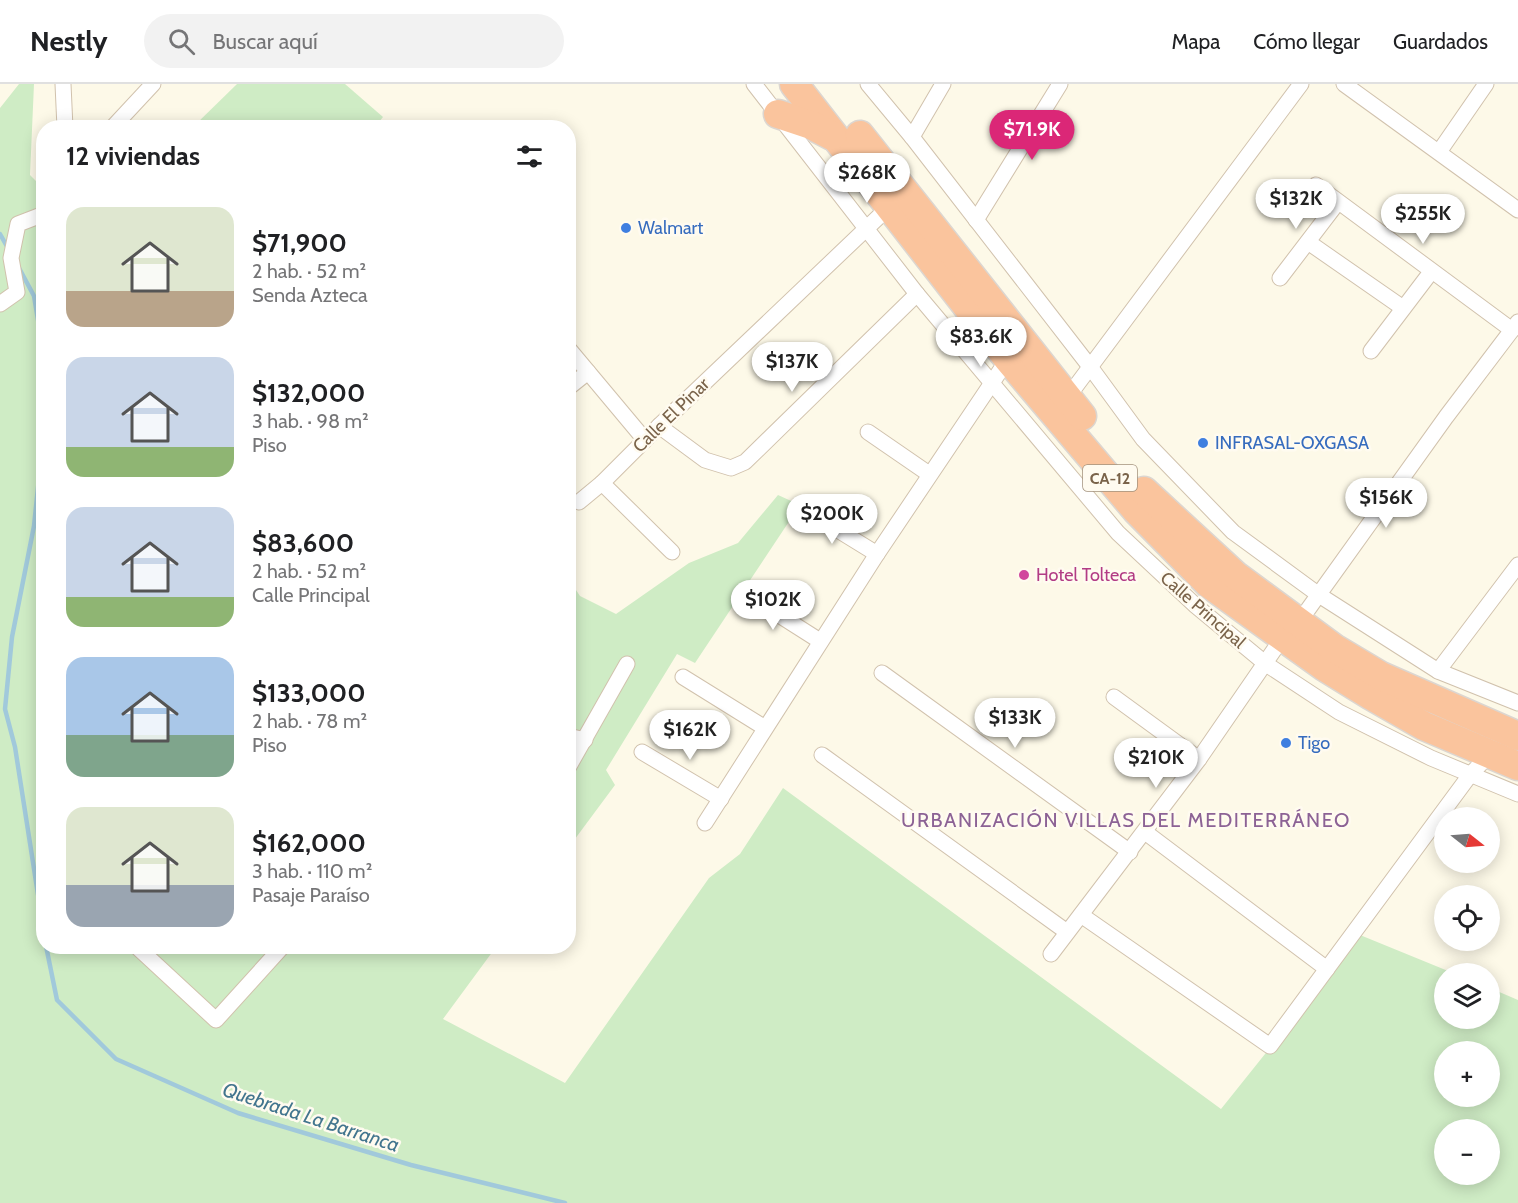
<!DOCTYPE html>
<html lang="es">
<head>
<meta charset="utf-8">
<style>
  :root { --surface:#fff; --page:#f2f2f2; --text:#202124; --muted:#757577; --line:#e0e0e0; --accent:#db2777 }
  body { margin:0; font-family:Cabin,sans-serif; background:var(--page); color:var(--text); height:100vh; display:flex; flex-direction:column; font-size:22px; white-space:nowrap }
  * { box-sizing:border-box; margin:0 }
  p { font-size:20px; color:var(--muted) }
  .icon { flex:none; width:33px; height:33px; fill:none; stroke:currentColor; stroke-width:2; stroke-linecap:round; stroke-linejoin:round }
  .map { position:relative; flex:1; overflow:hidden }
  .drawer { position:absolute; left:36px; top:36px; width:540px; height:834px; display:flex; flex-direction:column; background:var(--surface); border-radius:24px; box-shadow:0 3px 15px #0003 }
  .drawer>* { flex:none }
  .needle { width:39px; rotate:107deg }
  .buttons { position:absolute; left:1434px; top:723px; display:grid; gap:12px }
  .buttons a { display:grid; place-items:center; width:66px; height:66px; border-radius:50%; background:var(--surface); box-shadow:0 3px 15px #0003; font-size:30px }
  .price { position:absolute; translate:-50% -51px; padding:0 14px; border-radius:21px; background:#fff; color:#222; font-size:20px; line-height:39px; filter:drop-shadow(0 2px 3px #0008) }
  .price::after { content:''; position:absolute; left:50%; top:36px; width:18px; height:14px; margin-left:-9px; background:inherit; clip-path:polygon(0 0,100% 0,50% 100%) }
  .price.selected { background:var(--accent); color:#fff }
  ul { padding:0; list-style:none }
  li { display:flex; align-items:center; gap:18px; height:150px; padding:0 30px }
  li span { display:grid; place-items:center; flex:none; width:168px; height:120px; border-radius:18px; color:#555 }
  li>.icon { margin-inline-start:auto }
  span .icon { width:72px; height:72px; fill:#fffc; stroke-width:1 }
  li b { font-size:26px }
  h2 { display:flex; justify-content:space-between; align-items:center; height:72px; padding:0 30px; font-size:26px }
  header { display:flex; align-items:center; gap:36px; box-sizing:border-box; height:84px; padding:0 30px; background:var(--surface); border-bottom:2px solid var(--line) }
  header strong { font-size:28px }
  nav { display:flex; gap:33px; margin-inline-start:auto; font-size:21px }
  .search { width:420px; height:54px; background:var(--page); display:flex; align-items:center; gap:15px; box-sizing:border-box; padding:0 21px; border-radius:33px; color:var(--muted); font-size:22px }
  .map>svg:first-child { display:block }
  .green { fill:#cfecc5; fill-rule:evenodd }
  .lines { fill:none; stroke-linecap:round; stroke-linejoin:round }
  .stream { stroke:#a1c9db; stroke-width:4.5 }
  .street-casing { stroke:#d1c2ad; stroke-width:17 }
  .highway-casing { stroke:#dcd6d0; stroke-width:31 }
  .street { stroke:#fff; stroke-width:15 }
  .highway { stroke:#fac49d; stroke-width:28 }
  .shop-dot { fill:#3f7fe0; stroke:#fffbf0; stroke-width:2 }
  .hotel-dot { fill:#d1479c; stroke:#fffbf0; stroke-width:2 }
  .labels { text-anchor:middle; dominant-baseline:central; stroke-width:5; stroke-linejoin:round; paint-order:stroke }
  .shield { fill:#fffbf0; stroke:#a2917c; stroke-width:1.5 }
  .shield-label { font-size:16px; font-weight:bold; fill:#7a634a }
  .shop-label { font-size:18px; fill:#366cbe; stroke:#fffbf0; text-anchor:start }
  .street-label { font-size:18px; fill:#7a634a; stroke:#fffbf0 }
  .hotel-label { font-size:18px; fill:#b23c85; stroke:#fffbf0; text-anchor:start }
  .neighbourhood-label { font-size:20px; letter-spacing:1.5px; fill:#8c6295; stroke:#fffbf0 }
  .water-label { font-size:20px; font-style:italic; fill:#42758e; stroke:#fffbf0 }
</style>
</head>
<body>
<header>
<strong>Nestly</strong>
<div class="search"><svg class="icon" aria-label="search" viewBox="0 0 24 24"><circle cx="10" cy="10" r="6"/><path d="M15 15l6 6"/></svg>Buscar aquí</div>
<nav><a>Mapa</a><a>Cómo llegar</a><a>Guardados</a></nav>
</header>
<div class="map">
<svg width="1518" height="1119" viewBox="0 0 1518 1119">
  <rect width="100%" height="100%" fill="#fdf9e8"/>
  <g class="green">
    <path d="M19,0H34L30,91L44,105V862L496,863L443,935L565,999L709,794L740,770L783,704L1221,1025L1360,851L1453,889L1444,890V934H1490V904L1518,916V1119H0V24ZM1444,968H1490V1012H1444ZM1444,1046H1490V1090H1444Z"/>
    <path d="M237,0H345L383,33L375,43H193Z"/>
    <path d="M778,411L800,421L695,579L677,570L606,686L615,701L569,763L568,494L580,512L616,530L689,479L738,459Z"/>
  </g>
  <g class="lines">
    <g class="stream">
      <path d="M0,150L9,166"/>
      <path d="M19,184L34,212L44,272"/>
      <path d="M44,346L34,442L12,553L5,625L15,663L44,849"/>
      <path d="M46,862L57,916L116,975L238,1029L411,1081L565,1119"/>
    </g>
    <defs>
      <g id="street">
        <path d="M63,0L65,44"/>
        <path d="M754,0L917,210L1118,449L1196,522L1266,580L1339,628L1431,674L1518,710"/>
        <path d="M868,0L912,53L1091,284L1143,355L1233,448L1319,511L1438,587L1518,619"/>
        <path d="M1344,0L1518,126"/>
        <path d="M112,44L153,0"/>
        <path d="M912,53L943,0"/>
        <path d="M1439,68L1486,0"/>
        <path d="M1316,101L1512,246"/>
        <path d="M976,136L1060,0"/>
        <path d="M1308,158L1403,224"/>
        <path d="M1280,194L1338,118"/>
        <path d="M0,220L17,208L11,174L18,140L44,130"/>
        <path d="M568,264L645,356"/>
        <path d="M1371,267L1431,188"/>
        <path d="M568,304L588,288"/>
        <path d="M1067,314L1301,0"/>
        <path d="M659,342L705,376L731,384L745,378L917,210"/>
        <path d="M868,348L929,390"/>
        <path d="M602,399L672,468"/>
        <path d="M579,418L602,399L659,342L890,122"/>
        <path d="M804,425L877,470"/>
        <path d="M743,508L820,557"/>
        <path d="M1299,538L1446,333L1518,238"/>
        <path d="M1438,587L1518,481"/>
        <path d="M882,589L1130,768"/>
        <path d="M683,593L765,644"/>
        <path d="M1114,613L1199,675"/>
        <path d="M568,652L585,656"/>
        <path d="M642,668L721,715"/>
        <path d="M822,671L1067,848"/>
        <path d="M568,684L627,580"/>
        <path d="M705,739L877,470L1008,275"/>
        <path d="M1145,748L1327,885"/>
        <path d="M1081,831L1270,962L1470,691L1489,671"/>
        <path d="M136,862L216,936L283,862"/>
        <path d="M1051,870L1199,675L1283,553"/>
      </g>
      <g id="highway">
        <path d="M794,0L1008,275L1136,426L1209,500L1323,582L1370,611L1424,642L1518,682"/>
        <path d="M778,30L811,41L832,52"/>
        <path d="M860,51L1082,332"/>
        <path d="M1144,407L1235,491L1334,564L1381,592L1518,652"/>
      </g>
    </defs>
    <use href="#street" class="street-casing"/>
    <use href="#highway" class="highway-casing"/>
    <use href="#street" class="street"/>
    <use href="#highway" class="highway"/>
  </g>
  <g class="shop-dot">
    <circle cx="626" cy="144" r="6"/>
    <circle cx="1203" cy="359" r="6"/>
    <circle cx="1286" cy="659" r="6"/>
  </g>
  <circle class="hotel-dot" cx="1024" cy="491" r="6"/>
  <g class="labels">
    <rect class="shield" x="1083" y="381" width="54" height="26" rx="4.5"/>
    <g class="shield-label">
      <text x="1110" y="394">CA-12</text>
    </g>
    <g class="shop-label">
      <text x="638" y="144">Walmart</text>
      <text x="1215" y="359">INFRASAL-OXGASA</text>
      <text x="1298" y="659">Tigo</text>
    </g>
    <g class="street-label">
      <text transform="translate(671 331) rotate(-44)">Calle El Pinar</text>
      <text transform="translate(1203 526) rotate(41)">Calle Principal</text>
    </g>
    <g class="hotel-label">
      <text x="1036" y="491">Hotel Tolteca</text>
    </g>
    <g class="neighbourhood-label">
      <text x="1126" y="736">URBANIZACIÓN VILLAS DEL MEDITERRÁNEO</text>
    </g>
    <g class="water-label">
      <text transform="translate(311 1033) rotate(18)">Quebrada La Barranca</text>
    </g>
  </g>
</svg>
<div class="buttons">
<a><svg class="needle" viewBox="-14 -14 28 28"><path d="M0-13l5 13h-10z" fill="#e53935"/><path d="M0 13l5-13h-10z" fill="#757577"/></svg></a>
<a><svg class="icon" aria-label="locate" viewBox="0 0 24 24"><circle cx="12" cy="12" r="6"/><path d="M12 2v4M12 18v4M2 12h4M18 12h4"/></svg></a>
<a><svg class="icon" aria-label="layers" viewBox="0 0 24 24"><path d="M12 4l9 5-9 5-9-5zM3 14l9 5 9-5"/></svg></a>
<a>+</a>
<a>−</a>
</div>
<b class="price selected" style="left:1032px;top:77px">$71.9K</b>
<b class="price" style="left:867px;top:120px">$268K</b>
<b class="price" style="left:1296px;top:146px">$132K</b>
<b class="price" style="left:1423px;top:161px">$255K</b>
<b class="price" style="left:981px;top:284px">$83.6K</b>
<b class="price" style="left:792px;top:309px">$137K</b>
<b class="price" style="left:1386px;top:445px">$156K</b>
<b class="price" style="left:832px;top:461px">$200K</b>
<b class="price" style="left:773px;top:547px">$102K</b>
<b class="price" style="left:1015px;top:665px">$133K</b>
<b class="price" style="left:690px;top:677px">$162K</b>
<b class="price" style="left:1156px;top:705px">$210K</b>
<section class="drawer">
<h2>12 viviendas<svg class="icon" aria-label="filters" viewBox="0 0 24 24"><path d="M4 7h16M4 17h16"/><circle cx="9" cy="7" r="2"/><circle cx="15" cy="17" r="2"/></svg></h2>
<ul>
<li><span style="background:linear-gradient(#dfe7d0 70%,#b9a48a 0)"><svg class="icon" aria-label="home" viewBox="0 0 24 24"><path d="M3 11l9-7 9 7M6 9v11h12V9"/></svg></span><div><b>$71,900</b><p>2 hab. · 52 m²</p><p>Senda Azteca</p></div></li>
<li><span style="background:linear-gradient(#c9d6e8 75%,#8fb573 0)"><svg class="icon" aria-label="home" viewBox="0 0 24 24"><path d="M3 11l9-7 9 7M6 9v11h12V9"/></svg></span><div><b>$132,000</b><p>3 hab. · 98 m²</p><p>Piso</p></div></li>
<li><span style="background:linear-gradient(#c9d6e8 75%,#8fb573 0)"><svg class="icon" aria-label="home" viewBox="0 0 24 24"><path d="M3 11l9-7 9 7M6 9v11h12V9"/></svg></span><div><b>$83,600</b><p>2 hab. · 52 m²</p><p>Calle Principal</p></div></li>
<li><span style="background:linear-gradient(#a9c7e8 65%,#7fa58c 0)"><svg class="icon" aria-label="home" viewBox="0 0 24 24"><path d="M3 11l9-7 9 7M6 9v11h12V9"/></svg></span><div><b>$133,000</b><p>2 hab. · 78 m²</p><p>Piso</p></div></li>
<li><span style="background:linear-gradient(#dfe7d0 65%,#9aa5b1 0)"><svg class="icon" aria-label="home" viewBox="0 0 24 24"><path d="M3 11l9-7 9 7M6 9v11h12V9"/></svg></span><div><b>$162,000</b><p>3 hab. · 110 m²</p><p>Pasaje Paraíso</p></div></li>
</ul>
</section>
</div>
</body>
</html>
